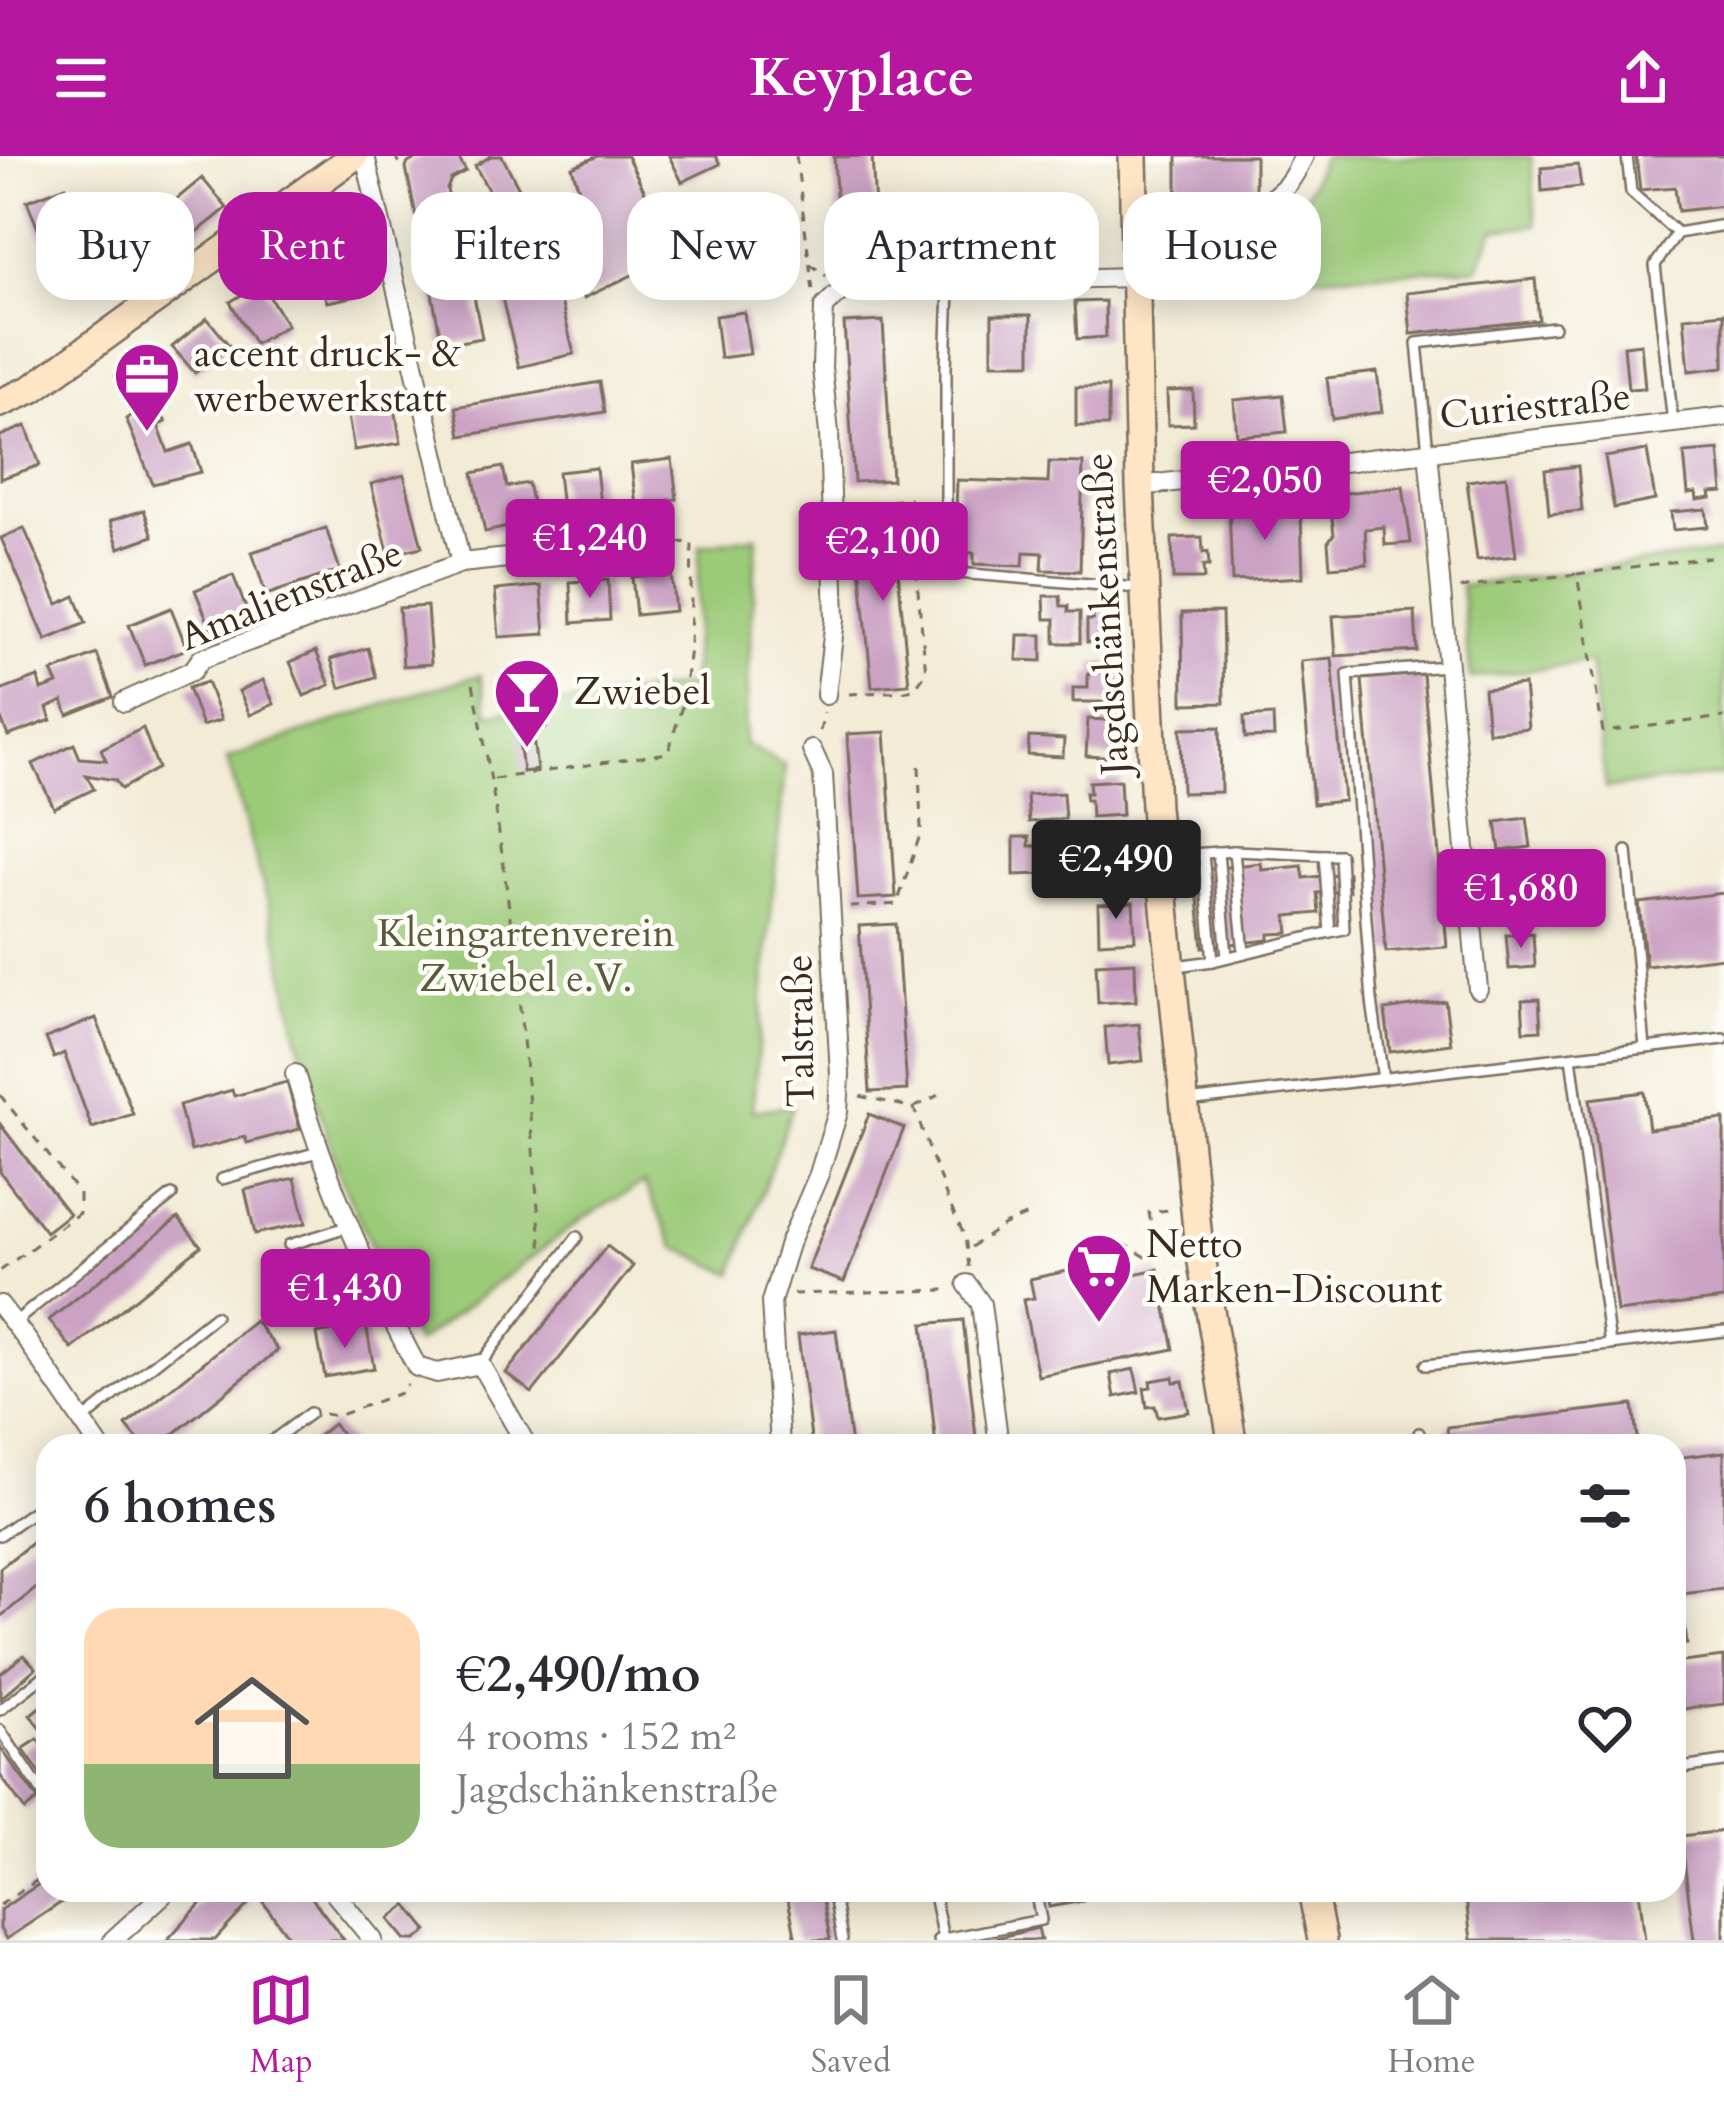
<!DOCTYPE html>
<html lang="en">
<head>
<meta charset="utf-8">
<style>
  :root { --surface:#fff; --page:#f2f2f3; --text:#2b2b33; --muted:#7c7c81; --line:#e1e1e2; --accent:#b5179e }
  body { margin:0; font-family:Cardo,serif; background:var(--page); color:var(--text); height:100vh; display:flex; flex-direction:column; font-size:45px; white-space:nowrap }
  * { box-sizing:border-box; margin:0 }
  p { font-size:39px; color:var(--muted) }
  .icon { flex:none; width:66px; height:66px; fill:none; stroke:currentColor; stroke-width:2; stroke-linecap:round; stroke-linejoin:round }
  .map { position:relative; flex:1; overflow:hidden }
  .details { position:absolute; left:36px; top:1278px; width:1650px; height:468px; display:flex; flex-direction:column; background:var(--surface); border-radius:36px; box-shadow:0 6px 30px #0003 }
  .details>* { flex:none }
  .banner { position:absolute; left:36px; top:36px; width:1653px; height:108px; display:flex; gap:24px }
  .price { position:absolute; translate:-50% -102px; padding:0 27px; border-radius:12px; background:var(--accent); color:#fff; font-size:39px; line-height:78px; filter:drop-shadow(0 3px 6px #0008) }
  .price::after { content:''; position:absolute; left:50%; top:72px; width:36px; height:27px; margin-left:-18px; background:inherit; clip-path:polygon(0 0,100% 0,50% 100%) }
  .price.current { background:#222; color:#fff }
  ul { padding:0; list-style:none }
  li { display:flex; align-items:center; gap:36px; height:300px; padding:0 48px }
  li span { display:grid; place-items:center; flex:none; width:336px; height:240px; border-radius:36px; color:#555 }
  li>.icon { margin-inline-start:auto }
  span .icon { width:144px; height:144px; fill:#fffc; stroke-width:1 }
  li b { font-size:51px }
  h2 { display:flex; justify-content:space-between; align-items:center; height:144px; padding:0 48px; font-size:51px }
  .chip { padding:0 42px; border-radius:36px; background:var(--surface); box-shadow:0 6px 30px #0003; font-size:42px; line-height:108px }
  .chip.current { background:var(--accent); color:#fff }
  header { display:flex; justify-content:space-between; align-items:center; height:156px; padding:0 48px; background:var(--accent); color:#fff; font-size:54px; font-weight:800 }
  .menu { display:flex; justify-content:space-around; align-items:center; height:168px; border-top:3px solid var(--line); background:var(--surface); font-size:33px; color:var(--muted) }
  .menu a { display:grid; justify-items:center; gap:6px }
  .menu .current { color:var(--accent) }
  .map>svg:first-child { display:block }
  .green { fill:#9bca78; stroke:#6b7a4b; stroke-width:3 }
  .building { fill:#cba2c4 }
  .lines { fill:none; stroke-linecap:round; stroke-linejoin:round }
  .lane-casing { stroke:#7b6e5e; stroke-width:14 }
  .street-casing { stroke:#7b6e5e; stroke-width:22 }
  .secondary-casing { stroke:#7b6e5e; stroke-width:32 }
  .path { stroke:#7b6e5e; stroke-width:3; stroke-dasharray:9 9; stroke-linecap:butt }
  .lane { stroke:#fff; stroke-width:9 }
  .street { stroke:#fff; stroke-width:18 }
  .secondary { stroke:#fde5c5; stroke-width:27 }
  .labels { text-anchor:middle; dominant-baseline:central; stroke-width:9; stroke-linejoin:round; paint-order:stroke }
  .poi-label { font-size:39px; fill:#3b2a1e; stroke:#fdfcf7; text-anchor:start }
  .street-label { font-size:39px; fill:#3b2a1e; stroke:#fdfcf7 }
  .park-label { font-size:39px; fill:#585a39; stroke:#fdfcf7 }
</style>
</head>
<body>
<header><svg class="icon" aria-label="menu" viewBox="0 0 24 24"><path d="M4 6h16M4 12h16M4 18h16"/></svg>Keyplace<svg class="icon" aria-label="share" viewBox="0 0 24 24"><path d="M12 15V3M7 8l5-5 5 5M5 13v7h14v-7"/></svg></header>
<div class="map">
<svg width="1724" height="1784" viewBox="0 0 1724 1784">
  <rect width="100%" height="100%" fill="#fdfcf7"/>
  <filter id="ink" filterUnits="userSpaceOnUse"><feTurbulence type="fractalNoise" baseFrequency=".00833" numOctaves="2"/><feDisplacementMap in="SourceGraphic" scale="24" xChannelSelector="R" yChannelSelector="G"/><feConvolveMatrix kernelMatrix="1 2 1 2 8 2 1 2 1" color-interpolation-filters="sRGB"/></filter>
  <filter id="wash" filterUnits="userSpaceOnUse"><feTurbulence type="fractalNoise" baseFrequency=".004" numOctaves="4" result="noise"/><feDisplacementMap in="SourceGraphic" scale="48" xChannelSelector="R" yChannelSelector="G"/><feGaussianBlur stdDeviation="2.7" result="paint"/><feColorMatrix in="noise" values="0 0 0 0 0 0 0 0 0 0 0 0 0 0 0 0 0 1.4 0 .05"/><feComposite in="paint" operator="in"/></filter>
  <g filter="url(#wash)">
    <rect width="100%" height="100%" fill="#f2ebd5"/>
    <g class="green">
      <path d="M1323,0H1531L1536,69L1495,74L1477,112L1299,121L1306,37Z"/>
      <path d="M757,380L744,587L785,610L752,955L793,949L733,1118L675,1091L644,1027L585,1061L416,1188L342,1025L302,900L276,774L227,603L415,538L480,519L488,558L691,529L700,390Z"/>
      <path d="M1724,396V619L1606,632L1590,506L1471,522L1461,430Z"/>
    </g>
    <g id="blocks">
      <g class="building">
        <path d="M421,0H457L466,15L451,23L447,33L451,53L416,60L406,12L408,7Z"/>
        <path d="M491,0H502L522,38L498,52L475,10Z"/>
        <path d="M598,0H627L676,98L584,142L575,112L601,105L572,11Z"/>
        <path d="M669,0H716L720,8L682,26Z"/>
        <path d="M872,0L878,104L840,106L834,1Z"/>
        <path d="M1177,0H1255V36L1177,37Z"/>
        <path d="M1636,0H1724V50L1678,55L1675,31L1640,34Z"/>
        <path d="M1578,9L1581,31L1542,35L1541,12Z"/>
        <path d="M202,22L227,52L185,86L161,56Z"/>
        <path d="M66,30L81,67L68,74L71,82L46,93L27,45Z"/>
        <path d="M1054,47L1085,50V73H1078V89H1052Z"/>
        <path d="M345,55L362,139L327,146L319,124L297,127L280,103Z"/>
        <path d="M106,74L120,99L89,116L74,91Z"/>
        <path d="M463,83L482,182L442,189L423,91Z"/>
        <path d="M553,113L574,198L519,211L498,126Z"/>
        <path d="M1535,123L1539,164L1411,178L1407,137Z"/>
        <path d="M261,127L287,169L255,188L230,146Z"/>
        <path d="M1105,145L1106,181L1077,183L1075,146Z"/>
        <path d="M744,156L750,198L720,202L715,160Z"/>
        <path d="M1724,157V211L1689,215L1684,161Z"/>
        <rect x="992" y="159" width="39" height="48"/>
        <path d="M207,162L229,189L195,217L172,191Z"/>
        <path d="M883,165L892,324L854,326L844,167Z"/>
        <path d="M1641,188L1645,232L1628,233L1624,190Z"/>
        <path d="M145,195L173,230L166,236L169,241L156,252L166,266L158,269L168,296L192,288L201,316L153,328L126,263L141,252L115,220Z"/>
        <path d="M1377,216L1382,256L1332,263L1327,222Z"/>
        <path d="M600,226L605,256L461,280L456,251Z"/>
        <rect x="1076" y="231" width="32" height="39"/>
        <path d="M1193,234L1194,268L1168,269L1167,235Z"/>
        <path d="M1283,239L1287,276L1237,280L1234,244Z"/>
        <path d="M395,252L401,287L354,294L348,260Z"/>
        <path d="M26,270L40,309L0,323V280Z"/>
        <path d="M1647,294L1655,344L1614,352L1605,301Z"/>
        <path d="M1719,294L1723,336L1710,337L1711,342L1697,344L1696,337L1688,338L1684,297Z"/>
        <path d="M672,303L677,343L636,349L631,308Z"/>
        <path d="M1049,306L1083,307L1080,415L1042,414L1043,397L1024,396L1023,410L974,408V397L955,396L957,324L1048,327Z"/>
        <path d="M1578,310L1582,355L1549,358L1545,314Z"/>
        <path d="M503,311L507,331L528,327L536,365L485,376L473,317Z"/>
        <path d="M596,312L600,349L562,353L558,316Z"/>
        <path d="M404,319L422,391L389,399L371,328Z"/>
        <path d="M1506,320L1516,400L1477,404L1467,325Z"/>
        <path d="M1403,330L1411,387L1385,389L1384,371L1365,373L1367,408L1330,411L1328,386L1334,378L1329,339Z"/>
        <path d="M1285,348L1286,360H1301L1303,421L1232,425L1229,350Z"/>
        <path d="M1706,353L1708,371L1673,374L1671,356Z"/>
        <path d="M144,354L153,380L119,392L110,365Z"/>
        <path d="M893,364L909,528L872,531L856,368Z"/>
        <path d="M24,372L58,448L75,440L86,467L46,484L1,382Z"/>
        <path d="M326,372L340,414L266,439L252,396Z"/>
        <path d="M1202,381L1203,397L1208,396L1209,410H1203L1204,423H1173L1172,382Z"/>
        <path d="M671,417L675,455L636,459L632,421Z"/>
        <path d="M233,419L249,460L212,475L195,434Z"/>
        <path d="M608,424L610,464L572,467L570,426Z"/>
        <path d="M541,430L545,478L499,481L495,434Z"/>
        <path d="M1044,440H1060L1061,450H1068V456H1080V487H1055V463H1045Z"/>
        <path d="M427,450L431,508L403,510L399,452Z"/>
        <path d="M171,452L187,493L145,509L129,469Z"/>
        <path d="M1093,455H1121V486H1087V464H1093Z"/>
        <path d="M1415,455L1417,495L1336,500L1333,460Z"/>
        <path d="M1222,456L1224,547L1183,548L1182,457Z"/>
        <path d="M1018,479H1042V505L1017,504Z"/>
        <path d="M368,492L376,521L340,532L331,503Z"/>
        <path d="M316,495L330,529L304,540L290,506Z"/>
        <path d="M97,498L113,541L68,559L63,545L47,552L51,564L8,580L0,560V535L38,521L41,534L58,528L52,516Z"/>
        <path d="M1332,502L1344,645L1313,648L1301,505Z"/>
        <path d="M1093,507H1122V546H1073V532H1088V518H1094Z"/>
        <path d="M1423,518L1447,791L1386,796L1362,523Z"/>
        <path d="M263,524L274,548L250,559L239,535Z"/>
        <path d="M207,526L221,564L202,570L188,532Z"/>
        <path d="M1524,529L1528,572L1488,576L1484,533Z"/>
        <path d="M545,555L546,572L532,574L537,614L523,616L516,559Z"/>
        <path d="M1273,559L1274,581L1245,582L1244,561Z"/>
        <path d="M1088,563L1124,565L1122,602L1086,600Z"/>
        <path d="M1220,571L1221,636L1182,637L1181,572Z"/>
        <path d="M143,572L158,612L121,633L115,624L86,619L94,633L54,652L33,608L74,588L80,602L106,604L101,593Z"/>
        <path d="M885,576L896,741L858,743L847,578Z"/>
        <path d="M1029,581L1064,583L1063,601L1028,599Z"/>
        <path d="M1120,624L1122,659L1091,661L1090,644H1086L1085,637H1090L1089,626Z"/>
        <path d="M1063,637L1065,663L1029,666L1027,639Z"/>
        <path d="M1527,662L1531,691L1500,695L1496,666Z"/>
        <path d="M1014,681H1029V690H1042V718L1014,719Z"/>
        <path d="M1126,684L1131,724L1104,728L1098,688Z"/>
        <path d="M1261,707L1262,714L1302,710L1304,722L1348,717L1349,735L1317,737L1319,757L1287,760L1289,777L1269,778V784L1203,791L1195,715Z"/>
        <path d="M1528,716L1531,747L1504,750L1501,718Z"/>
        <path d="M1724,737V801L1646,810L1639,747Z"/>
        <path d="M1133,746L1135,784L1099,786L1098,748Z"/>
        <path d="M896,768L907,934L870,936L859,770Z"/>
        <path d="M1533,777L1535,811L1509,813L1506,779Z"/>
        <path d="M1135,806L1136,845L1098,847L1096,808Z"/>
        <path d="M1539,843L1541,874L1524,875L1522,844Z"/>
        <path d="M1445,845L1451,888L1390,896L1385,854Z"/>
        <path d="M96,862L133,958L92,972L64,897L54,902L46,882Z"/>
        <path d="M1139,868L1143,905L1108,909L1105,871Z"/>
        <path d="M287,926L300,973L247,987L245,981L191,995L179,949L232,934L234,940Z"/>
        <path d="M1644,936L1649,973L1724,963V1143L1617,1156L1590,943Z"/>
        <path d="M869,958L904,972L844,1126L808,1113Z"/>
        <path d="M0,968L69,1058L46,1076L0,1016Z"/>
        <path d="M295,1022L306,1067L255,1078L245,1034Z"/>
        <path d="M178,1062L201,1090L72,1193L49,1164Z"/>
        <path d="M607,1090L633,1110L532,1237L506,1217Z"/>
        <path d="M330,1096L338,1141L290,1149L282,1104Z"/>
        <path d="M1158,1113L1174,1193L1038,1220L1023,1144L1034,1142L1030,1123L1072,1114L1075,1130Z"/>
        <path d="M963,1164L977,1290H936L923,1168Z"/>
        <path d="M255,1165L278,1194L159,1290H143L126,1269Z"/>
        <path d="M366,1169L374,1212L325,1221L317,1178Z"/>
        <path d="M836,1174L851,1290H812L798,1179Z"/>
        <path d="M1134,1213L1139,1236L1115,1241L1111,1218Z"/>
        <path d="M1173,1221L1174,1226L1183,1225L1189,1256L1158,1261L1155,1250L1147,1251L1144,1232L1151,1231L1150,1225Z"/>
        <path d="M1633,1249L1638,1290H1449L1447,1271Z"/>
        <path d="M333,1268L352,1290H306Z"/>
        <path d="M1724,1296V1433L1681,1438L1687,1488L1674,1490V1302Z"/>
        <path d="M48,1374V1423L0,1461V1412Z"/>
        <path d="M24,1499L36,1512L0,1543V1518Z"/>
        <path d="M1724,1501V1548L1674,1554V1507Z"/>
        <path d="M48,1544V1581L30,1559Z"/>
        <path d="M38,1583L48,1597V1628L23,1593Z"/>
        <path d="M0,1591L38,1644L25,1654L0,1619Z"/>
        <path d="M1724,1675V1784H1694L1681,1680Z"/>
        <path d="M48,1722V1734H80L6,1783L0,1773V1754Z"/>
        <path d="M213,1734H239L251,1745L215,1784H167Z"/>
        <path d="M263,1734H306L344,1784H291L257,1738Z"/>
        <path d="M808,1734H821L830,1784H796L787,1738Z"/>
        <path d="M1046,1734H1081L1083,1745L1049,1751Z"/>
        <path d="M1465,1734H1639L1645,1784H1471Z"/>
        <path d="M407,1749L428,1775L416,1784H406L389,1763Z"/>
        <path d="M1038,1772L1041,1784H996V1782Z"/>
      </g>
    </g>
  </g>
  <g filter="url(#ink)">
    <use href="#blocks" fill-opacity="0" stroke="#7b6e5e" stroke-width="3"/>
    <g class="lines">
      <defs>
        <g id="lane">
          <path d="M1627,0L1631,36L1677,77"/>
          <path d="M950,106L946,211V409L958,417L1138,432"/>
          <path d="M1673,267L1655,109L1677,77L1724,69"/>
          <path d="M1428,295L1417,187L1554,171"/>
          <path d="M1234,695L1244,797"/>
          <path d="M1627,695L1645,892"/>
          <path d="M1218,696L1227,801"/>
          <path d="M1203,698L1213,805"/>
          <path d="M1324,699H1340L1344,773L1330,776"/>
          <path d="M1162,700L1234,695L1324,699L1330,776L1213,805L1176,810"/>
          <path d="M1571,901L1610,1189L1724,1175"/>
          <path d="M1383,923L1372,845L1348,518L1446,510"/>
          <path d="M1187,945L1724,883"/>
          <path d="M222,1023L318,996"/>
          <path d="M289,1089L347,1071"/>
          <path d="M325,1161L381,1145"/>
          <path d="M14,1167L172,1039"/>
          <path d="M480,1208L577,1081"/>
          <path d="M1426,1209L1610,1189"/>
          <path d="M83,1264L215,1160"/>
          <path d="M1419,1277L1420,1290"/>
          <path d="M265,1290L310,1257"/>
          <path d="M0,1379L48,1345"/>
          <path d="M0,1554L48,1517"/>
          <path d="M0,1574L44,1639"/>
          <path d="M1674,1613L1724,1606"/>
          <path d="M833,1734L842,1784"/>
          <path d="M933,1734L943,1783"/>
          <path d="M938,1784L1041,1764L1035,1734"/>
        </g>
        <g id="street">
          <path d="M365,0L461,407"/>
          <path d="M1135,64C1183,64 1245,70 1283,33C1293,24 1298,11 1304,0"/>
          <path d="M1428,295L1478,833"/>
          <path d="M1140,330L1724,261"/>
          <path d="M826,539L835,463L829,277L822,212L824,151L855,121L897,107L934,101L1013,124L1135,121"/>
          <path d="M124,546L193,514L201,503L461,407L630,389"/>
          <path d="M295,918C327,1025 364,1112 417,1211L437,1217L480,1208L527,1290"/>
          <path d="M967,1128L981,1148L999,1290"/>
          <path d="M0,1149L27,1184L99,1290"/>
          <path d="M780,1290L771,1146L789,1088L819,1018L838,956L840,919L823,618L812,594"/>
          <path d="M332,1734L373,1784"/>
          <path d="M113,1784L168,1734"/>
        </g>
        <g id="secondary">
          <path d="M1133,0L1140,330L1155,651L1198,1083L1233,1290"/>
          <path d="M0,247L32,233L354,0"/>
          <path d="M1312,1734L1322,1784"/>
        </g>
      </defs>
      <use href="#lane" class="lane-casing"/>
      <use href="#street" class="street-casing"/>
      <use href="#secondary" class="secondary-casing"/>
      <g class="path">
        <path d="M395,0L398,6L407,9"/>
        <path d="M796,0L813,135"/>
        <path d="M810,108L826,120"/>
        <path d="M1577,418L1710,401"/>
        <path d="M1460,432L1577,418L1603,576L1724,561"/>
        <path d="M473,528C512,715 525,907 542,1097"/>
        <path d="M849,538L906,535L915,532L926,517L909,342L852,352"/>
        <path d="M820,575L824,556"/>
        <path d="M494,623L668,597L682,550L690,493L692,386L647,388"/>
        <path d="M850,751L897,748L921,676L919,607"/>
        <path d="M0,939L79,1037V1057L0,1115"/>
        <path d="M860,940L914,952L948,1045L965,1081L969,1111"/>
        <path d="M915,951L945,936"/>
        <path d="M1123,1087L1146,1101L1156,1099L1149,1056L1169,1054"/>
        <path d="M971,1091L1004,1069L1032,1057"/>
        <path d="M793,1138L945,1134"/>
        <path d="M324,1258L337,1260L403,1236L407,1228"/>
        <path d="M0,1749L48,1717"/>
      </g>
      <use href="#lane" class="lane"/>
      <use href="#street" class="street"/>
      <use href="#secondary" class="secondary"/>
    </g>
  </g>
  <defs>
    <symbol id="office-pin" viewBox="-11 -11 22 30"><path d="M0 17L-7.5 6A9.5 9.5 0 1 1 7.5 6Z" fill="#b5179e" stroke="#fdfcf7"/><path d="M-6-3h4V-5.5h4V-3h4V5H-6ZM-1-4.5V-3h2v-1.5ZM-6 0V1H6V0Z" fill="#fff"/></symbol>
    <symbol id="bar-pin" viewBox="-11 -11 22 30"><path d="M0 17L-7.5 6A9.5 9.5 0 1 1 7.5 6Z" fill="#b5179e" stroke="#fdfcf7"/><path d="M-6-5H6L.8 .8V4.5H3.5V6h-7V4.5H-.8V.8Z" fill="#fff"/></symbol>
    <symbol id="supermarket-pin" viewBox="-11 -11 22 30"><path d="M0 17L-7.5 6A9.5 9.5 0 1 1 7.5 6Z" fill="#b5179e" stroke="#fdfcf7"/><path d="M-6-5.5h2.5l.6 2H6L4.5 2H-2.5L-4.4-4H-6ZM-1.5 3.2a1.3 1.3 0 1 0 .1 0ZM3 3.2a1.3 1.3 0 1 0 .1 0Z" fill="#fff"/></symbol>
  </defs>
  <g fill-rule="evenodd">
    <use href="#office-pin" x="109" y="181" width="76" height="104"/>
    <use href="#bar-pin" x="489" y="497" width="76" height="104"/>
    <use href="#supermarket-pin" x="1061" y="1072" width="76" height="104"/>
  </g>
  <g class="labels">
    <g class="poi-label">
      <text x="194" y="197">accent druck- &amp;<tspan x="194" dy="45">werbewerkstatt</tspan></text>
      <text x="574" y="535">Zwiebel</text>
      <text x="1146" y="1088">Netto<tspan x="1146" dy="45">Marken-Discount</tspan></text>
    </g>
    <g class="street-label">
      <text transform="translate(1535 250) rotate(-6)">Curiestraße</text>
      <text transform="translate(291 439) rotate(-22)">Amalienstraße</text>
      <text transform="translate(1107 458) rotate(-93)">Jagdschänkenstraße</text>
      <text transform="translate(800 875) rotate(-91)">Talstraße</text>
    </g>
    <g class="park-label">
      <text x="526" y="777">Kleingartenverein<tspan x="526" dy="45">Zwiebel e.V.</tspan></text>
    </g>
  </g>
</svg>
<b class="price" style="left:1265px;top:387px">€2,050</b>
<b class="price" style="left:590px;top:445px">€1,240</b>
<b class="price" style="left:883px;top:448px">€2,100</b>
<b class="price current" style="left:1116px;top:766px">€2,490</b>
<b class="price" style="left:1521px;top:795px">€1,680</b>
<b class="price" style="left:345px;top:1195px">€1,430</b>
<div class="banner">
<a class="chip">Buy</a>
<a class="chip current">Rent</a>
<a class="chip">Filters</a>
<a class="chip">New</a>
<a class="chip">Apartment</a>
<a class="chip">House</a>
</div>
<section class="details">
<h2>6 homes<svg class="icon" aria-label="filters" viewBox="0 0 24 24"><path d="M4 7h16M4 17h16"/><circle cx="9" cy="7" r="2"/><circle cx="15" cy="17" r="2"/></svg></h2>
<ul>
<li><span style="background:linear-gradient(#ffd9b3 65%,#8fb573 0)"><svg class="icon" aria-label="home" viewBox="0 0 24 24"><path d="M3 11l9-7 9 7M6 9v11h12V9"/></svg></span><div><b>€2,490/mo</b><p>4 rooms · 152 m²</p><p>Jagdschänkenstraße</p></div><svg class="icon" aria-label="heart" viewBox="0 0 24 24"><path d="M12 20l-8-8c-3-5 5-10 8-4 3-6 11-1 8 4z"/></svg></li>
</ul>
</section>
</div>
<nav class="menu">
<a class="current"><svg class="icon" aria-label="map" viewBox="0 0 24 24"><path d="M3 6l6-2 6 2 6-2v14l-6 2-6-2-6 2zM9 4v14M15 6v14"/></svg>Map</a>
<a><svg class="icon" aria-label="saved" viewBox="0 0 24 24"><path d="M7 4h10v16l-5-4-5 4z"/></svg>Saved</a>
<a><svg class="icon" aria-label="home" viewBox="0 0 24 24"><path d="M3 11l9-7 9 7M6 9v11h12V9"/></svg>Home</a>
</nav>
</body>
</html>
